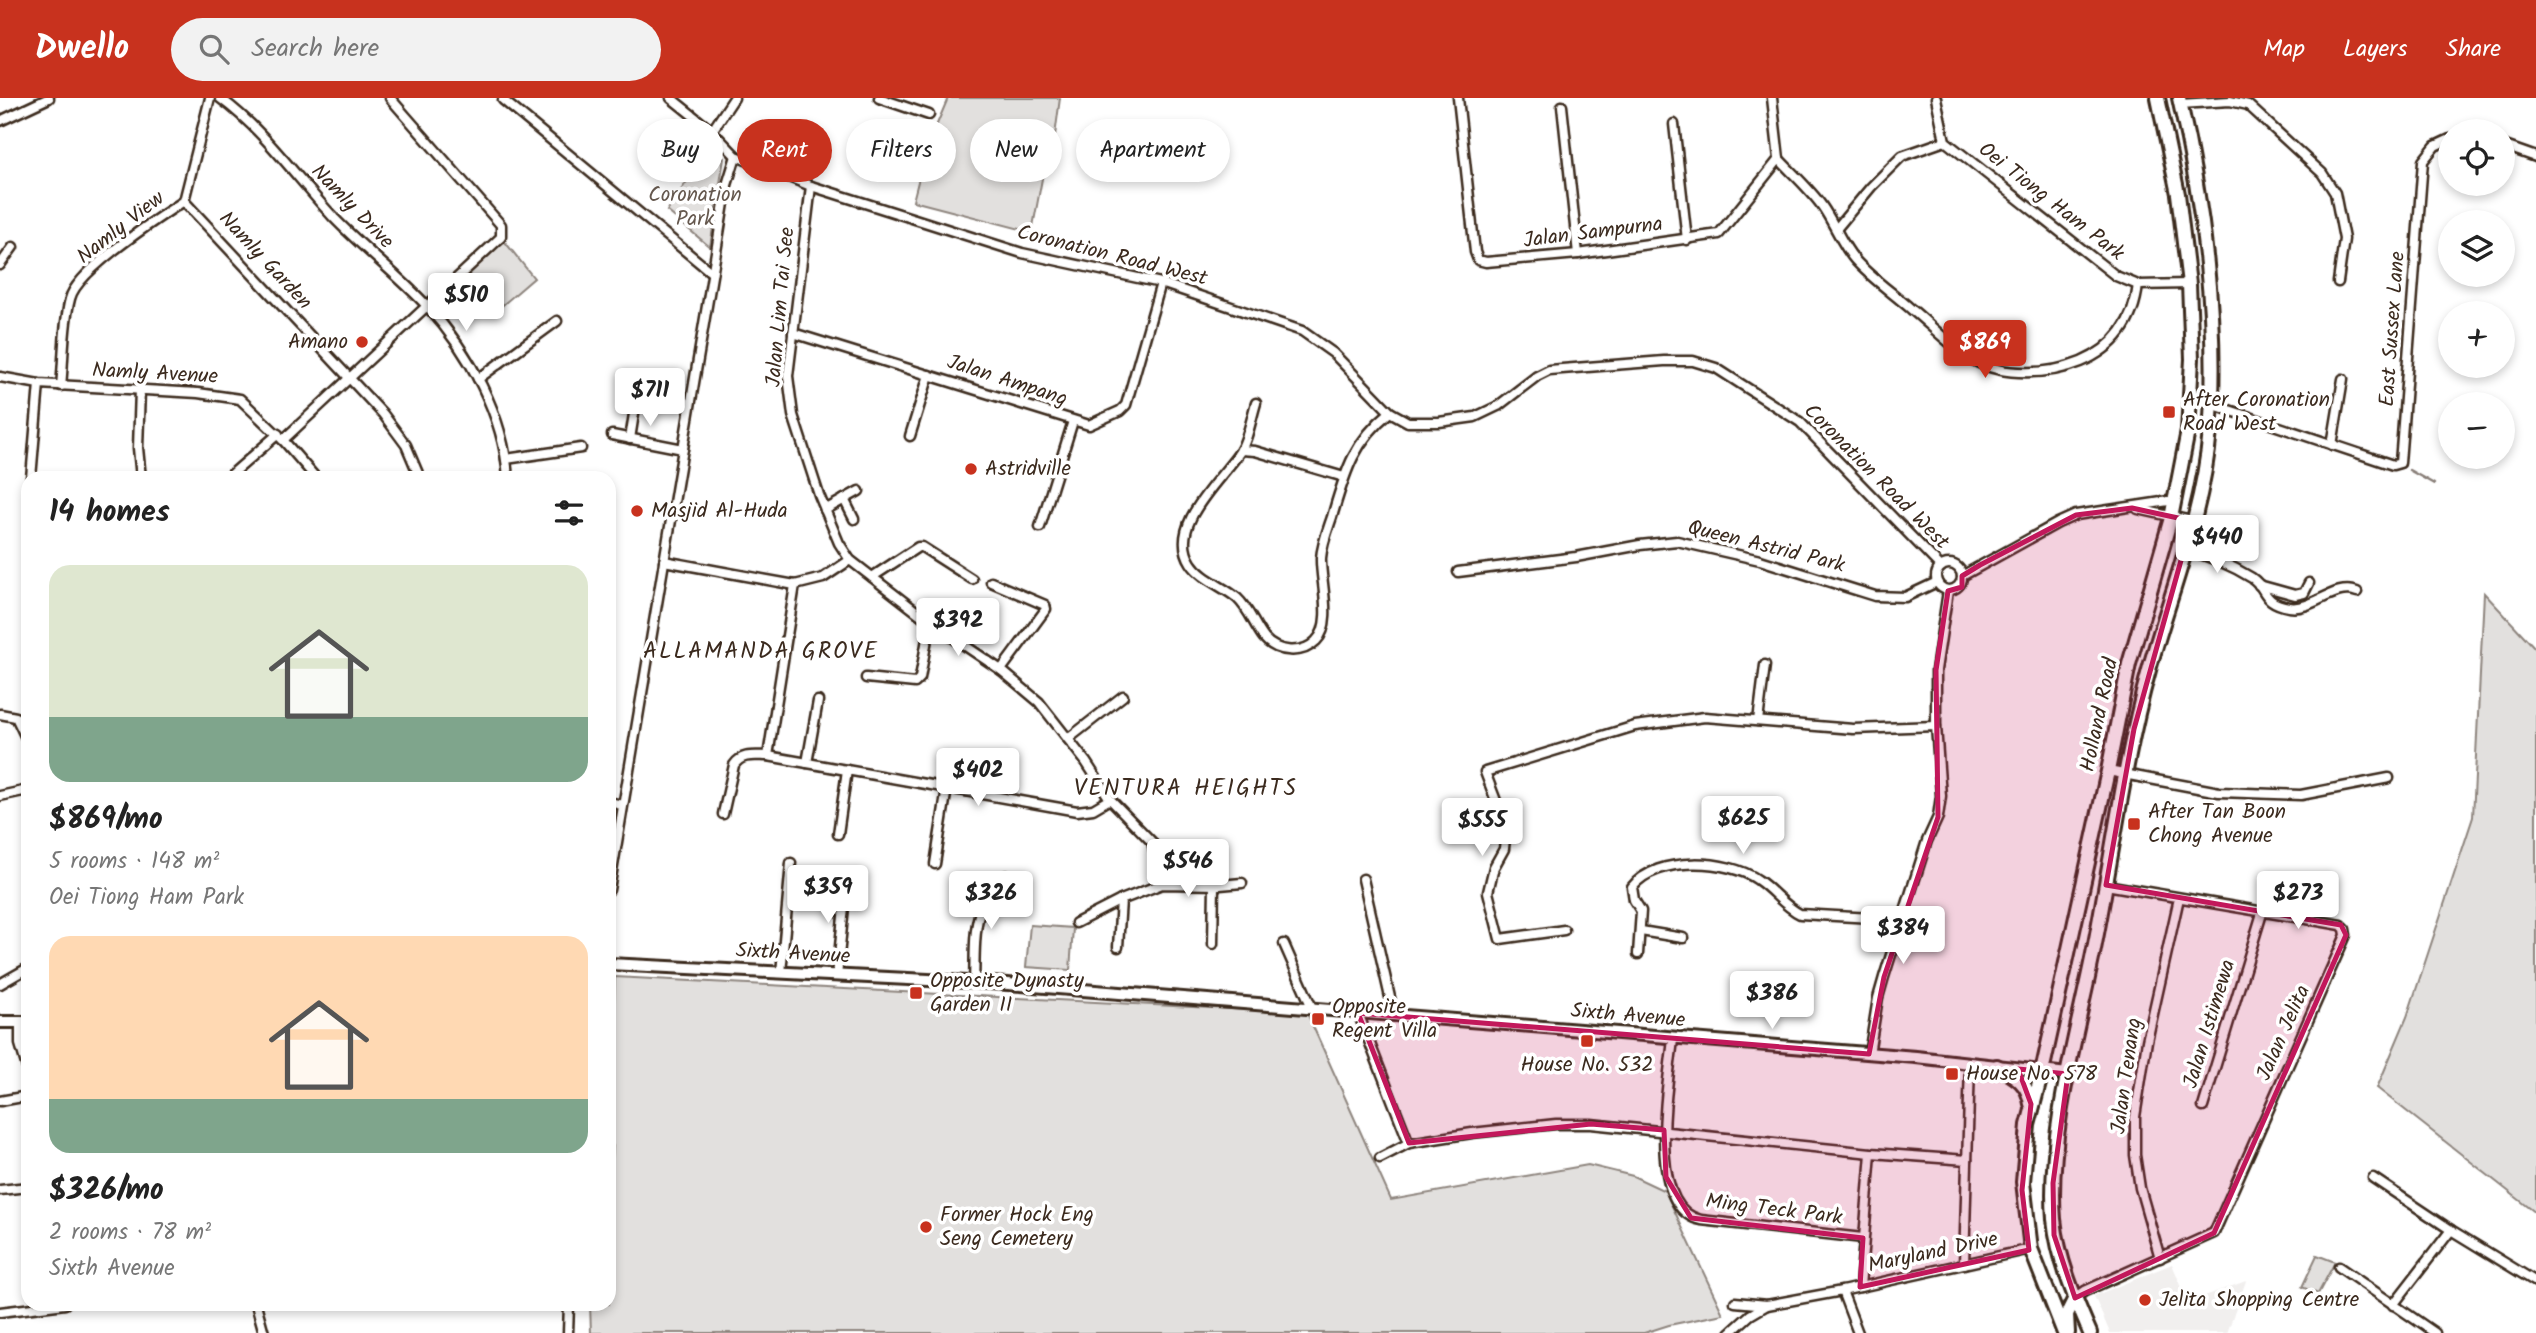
<!DOCTYPE html>
<html lang="en">
<head>
<meta charset="utf-8">
<style>
  :root { --surface:#fff; --page:#f2f2f2; --text:#222; --muted:#767676; --accent:#c8321e }
  body { margin:0; font-family:Kalam,sans-serif; background:var(--page); color:var(--text); height:100vh; display:flex; flex-direction:column; font-size:26px; white-space:nowrap }
  * { box-sizing:border-box; margin:0 }
  p { font-size:23px; color:var(--muted) }
  .icon { flex:none; width:38px; height:38px; fill:none; stroke:currentColor; stroke-width:2; stroke-linecap:round; stroke-linejoin:round }
  .map { position:relative; flex:1; overflow:hidden }
  .sheet { position:absolute; left:21px; top:373px; width:595px; height:840px; display:flex; flex-direction:column; background:var(--surface); border-radius:21px; box-shadow:0 4px 10px #0003 }
  .sheet>* { flex:none }
  .banner { position:absolute; left:637px; top:21px; width:665px; height:63px; display:flex; gap:14px }
  .buttons { position:absolute; left:2438px; top:21px; display:grid; gap:14px }
  .buttons a { display:grid; place-items:center; width:77px; height:77px; border-radius:50%; background:var(--surface); box-shadow:0 4px 10px #0003; font-size:35px }
  .price { position:absolute; translate:-50% -60px; padding:0 16px; border-radius:7px; background:#fff; color:#222; font-size:23px; line-height:46px; filter:drop-shadow(0 2px 4px #0008) }
  .price::after { content:''; position:absolute; left:50%; top:42px; width:21px; height:16px; margin-left:-10px; background:inherit; clip-path:polygon(0 0,100% 0,50% 100%) }
  .price.active { background:var(--accent); color:#fff }
  ul { padding:0; list-style:none }
  li { display:grid; align-content:center; gap:14px; height:371px; padding:0 28px }
  li span { display:grid; place-items:center; height:217px; border-radius:21px; color:#555 }
  li>.icon { margin-inline-start:auto }
  span .icon { width:126px; height:126px; fill:#fffc; stroke-width:1 }
  li b { font-size:30px }
  h2 { display:flex; justify-content:space-between; align-items:center; height:84px; padding:0 28px; font-size:30px }
  .chip { padding:0 24px; border-radius:32px; background:var(--surface); box-shadow:0 4px 10px #0003; font-size:24px; line-height:63px }
  .chip.active { background:var(--accent); color:#fff }
  header { display:flex; align-items:center; gap:42px; box-sizing:border-box; height:98px; padding:0 35px; background:var(--accent); color:#fff }
  header strong { font-size:33px }
  nav { display:flex; gap:38px; margin-inline-start:auto; font-size:24px }
  .search { width:490px; height:63px; background:var(--page); display:flex; align-items:center; gap:18px; box-sizing:border-box; padding:0 24px; border-radius:38px; color:var(--muted); font-size:26px }
  .map>svg:first-child { display:block }
  .built { fill:#f1efee }
  .green { fill:#e2e0de; stroke:#8e857e; stroke-width:2 }
  .lines { fill:none; stroke-linecap:round; stroke-linejoin:round }
  .stream { stroke:#887e77; stroke-width:2.5 }
  .street-casing { stroke:#3b2a1e; stroke-width:13 }
  .secondary-casing { stroke:#3b2a1e; stroke-width:16 }
  .primary-casing { stroke:#3b2a1e; stroke-width:18 }
  .street { stroke:#fff; stroke-width:8 }
  .secondary { stroke:#fff; stroke-width:10 }
  .primary { stroke:#fff; stroke-width:12 }
  .marked { fill:#c2185b; fill-opacity:0.2; stroke:#c2185b; stroke-width:5; stroke-linejoin:round }
  .poi-dot { fill:#c8321e; stroke:#fff; stroke-width:2.5 }
  .labels { text-anchor:middle; dominant-baseline:central; stroke-width:7; stroke-linejoin:round; paint-order:stroke }
  .park-label { font-size:21px; fill:#65584e; stroke:#fff }
  .street-label { font-size:21px; fill:#3b2a1e; stroke:#fff }
  .poi-label { font-size:21px; fill:#3b2a1e; stroke:#fff; text-anchor:start }
  .neighbourhood-label { font-size:23px; letter-spacing:2px; fill:#3b2a1e; stroke:#fff }
</style>
</head>
<body>
<header>
<strong>Dwello</strong>
<div class="search"><svg class="icon" aria-label="search" viewBox="0 0 24 24"><circle cx="10" cy="10" r="6"/><path d="M15 15l6 6"/></svg>Search here</div>
<nav><a>Map</a><a>Layers</a><a>Share</a></nav>
</header>
<div class="map">
<svg width="2536" height="1235" viewBox="0 0 2536 1235">
  <rect width="100%" height="100%" fill="#fff"/>
  <filter id="ink" filterUnits="userSpaceOnUse"><feTurbulence type="fractalNoise" baseFrequency=".0143" numOctaves="2"/><feDisplacementMap in="SourceGraphic" scale="14" xChannelSelector="R" yChannelSelector="G"/><feConvolveMatrix kernelMatrix="1 2 1 2 8 2 1 2 1" color-interpolation-filters="sRGB"/></filter>
  <g filter="url(#ink)">
    <path class="built" d="M2172,1166L2188,1204L2246,1183L2227,1235H2110L2094,1198Z"/>
    <g class="green">
      <path d="M948,0H1060L1053,53L1047,54L1032,134L913,103L923,64H921Z"/>
      <path d="M710,49L724,60L710,149L667,113Z"/>
      <path d="M501,139L534,180L498,211L464,174Z"/>
      <path d="M2484,495L2536,551V1115L2377,990L2407,919L2473,719Z"/>
      <path d="M1030,827L1073,830L1070,872L1026,869Z"/>
      <path d="M615,879L1307,915L1391,1102L1588,1067L1633,1078L1665,1093L1723,1216L1669,1227L1644,1235H591L590,1206H609V1099L613,1048L609,1045V984L611,983Z"/>
      <path d="M2317,1157L2335,1164L2318,1196L2302,1189Z"/>
    </g>
    <g class="lines">
      <path class="stream" d="M2409,372L2434,386"/>
      <defs>
        <g id="street">
          <path d="M220,0C264,32 297,80 334,120C364,151 398,177 427,208C469,254 504,317 508,380"/>
          <path d="M671,0L712,33L736,58L811,88L1022,155L1161,185L1302,233L1333,255L1390,314L1408,324H1439L1475,319L1498,308L1537,278L1549,272L1664,263H1693L1716,270L1800,324L1941,469"/>
          <path d="M879,0L929,17"/>
          <path d="M1458,0L1475,154L1478,162L1486,164L1578,156L1719,136L1779,61L1772,0"/>
          <path d="M1936,0L1945,43L2116,178L2138,187L2189,186"/>
          <path d="M503,2L712,175"/>
          <path d="M2180,6L2230,3L2248,7L2322,75L2335,95L2344,141L2338,184"/>
          <path d="M1562,8L1578,156"/>
          <path d="M0,23L49,0"/>
          <path d="M1674,26L1687,142"/>
          <path d="M712,33L734,0"/>
          <path d="M2502,47L2536,59"/>
          <path d="M1779,61C1793,76 1810,91 1822,108C1834,125 1842,147 1855,162C1871,180 1893,195 1911,211C1929,225 1954,252 1973,262C2004,279 2049,277 2081,264C2116,249 2134,223 2138,187"/>
          <path d="M811,88L788,278L793,317L819,397L839,445L850,462L930,524L1001,572L1039,604L1086,664L1110,701L1152,744L1162,786"/>
          <path d="M184,103L383,316L406,347L420,380"/>
          <path d="M1837,130L1871,89L1902,58L1945,43"/>
          <path d="M0,167L13,149"/>
          <path d="M793,235L1089,327L1120,313L1126,307L1161,185"/>
          <path d="M0,279L39,286L198,295L240,301L283,342L316,380"/>
          <path d="M478,281L557,223"/>
          <path d="M61,288C64,261 63,227 70,201C76,173 158,120 184,103L210,0"/>
          <path d="M140,291L138,350L141,380"/>
          <path d="M1256,305C1251,321 1248,342 1239,355C1219,384 1167,428 1191,465C1201,481 1223,488 1237,500C1249,511 1254,527 1264,540C1277,555 1302,557 1316,543C1334,526 1320,482 1321,460C1322,446 1328,431 1332,419C1345,375 1353,344 1390,314"/>
          <path d="M2211,306L2393,367L2400,365L2423,63L2435,48L2450,41"/>
          <path d="M612,337L683,351"/>
          <path d="M910,338L929,277"/>
          <path d="M630,341L636,303"/>
          <path d="M283,342L501,139V127L390,0"/>
          <path d="M2332,347L2343,281"/>
          <path d="M1241,352L1255,353L1344,379"/>
          <path d="M506,361L581,350"/>
          <path d="M231,377L278,336"/>
          <path d="M31,380L39,286"/>
          <path d="M844,401L854,421"/>
          <path d="M2138,411L2192,423"/>
          <path d="M825,412L859,393"/>
          <path d="M1040,429L1073,323"/>
          <path d="M2186,452C2210,458 2231,467 2252,480C2268,491 2261,504 2289,509C2313,513 2334,485 2357,494"/>
          <path d="M664,463L795,487L823,480L850,462"/>
          <circle cx="1949" cy="479" r="13"/>
          <path d="M1458,474L1576,459L1640,447L1677,443L1760,462L1875,498L1905,499L1937,484"/>
          <path d="M1962,478L2058,425L2076,417L2175,402"/>
          <path d="M872,479L918,449H922L972,481"/>
          <path d="M991,484L1045,507L1046,511L1001,572"/>
          <path d="M2259,487L2295,497L2304,495L2309,485"/>
          <path d="M866,580L915,585L920,580L930,524"/>
          <path d="M0,616L16,619L28,644"/>
          <path d="M1758,623L1765,567"/>
          <path d="M1068,641L1123,598"/>
          <path d="M768,658L795,487"/>
          <path d="M807,665L818,603"/>
          <path d="M2108,673L2219,694L2301,697L2389,680"/>
          <path d="M0,698L28,692"/>
          <path d="M609,704L622,707"/>
          <path d="M723,716L734,667C742,655 755,658 768,658L1077,713L1093,711L1110,701"/>
          <path d="M838,736L847,672"/>
          <path d="M935,766L947,690"/>
          <path d="M1363,781L1394,917"/>
          <path d="M609,792L715,160L727,87L736,58"/>
          <path d="M1076,825L1121,802L1162,786L1220,787L1242,785"/>
          <path d="M1564,832L1500,841L1488,794L1494,769L1504,751L1506,729L1485,674L1635,628L1705,619L1853,631L1936,628"/>
          <path d="M1641,833L1683,840"/>
          <path d="M1213,846L1214,787"/>
          <path d="M1284,846L1313,912"/>
          <path d="M1118,849L1121,802"/>
          <path d="M1638,856L1641,813L1634,802L1632,789C1657,757 1728,761 1758,782C1773,792 1784,808 1800,816L1872,820L1901,827"/>
          <path d="M781,875L791,765"/>
          <path d="M837,878L847,779"/>
          <path d="M974,885C976,841 969,808 1006,778"/>
          <path d="M0,886L28,870"/>
          <path d="M1358,915L1409,1045"/>
          <path d="M20,924V946L28,973"/>
          <path d="M1673,941C1669,982 1644,1110 1701,1122L1863,1140"/>
          <path d="M1869,956L1878,900L1884,879L1927,743L1938,719L1941,698L1936,628V572L1948,493"/>
          <path d="M0,1003L28,998"/>
          <path d="M2203,1009L2263,812"/>
          <path d="M1380,1060L1409,1045L1472,1035L1556,1026H1591L1871,1055L1967,1062"/>
          <path d="M2373,1080L2451,1132L2536,1184"/>
          <path d="M0,1092L28,1089"/>
          <path d="M2160,1160L2140,1090L2135,1057V1019L2147,943L2179,800"/>
          <path d="M1964,1166L1970,966"/>
          <path d="M2339,1169L2435,1235"/>
          <path d="M1860,1189L1871,1055"/>
          <path d="M1842,1193L1858,1235"/>
          <path d="M2075,1200L2085,1193L2214,1135L2346,837L2345,831L2341,827L2106,787"/>
          <path d="M1735,1204L1767,1207L1842,1193L2031,1151"/>
          <path d="M256,1206L264,1235"/>
          <path d="M2393,1207L2451,1132"/>
          <path d="M0,1214L65,1206"/>
          <path d="M568,1235L569,1206"/>
          <path d="M1730,1235L1750,1217L1767,1207"/>
        </g>
        <g id="secondary">
          <path d="M609,866L1008,886L1916,959L2068,976"/>
          <path d="M0,924H28"/>
        </g>
        <g id="primary">
          <path d="M1997,968C2015,978 2028,984 2031,1006"/>
          <path d="M2064,1235L2031,1151L2023,1084L2028,1027L2042,974L2108,673L2129,566L2171,420L2188,333L2192,261L2189,186L2178,96L2158,0"/>
          <path d="M2068,1235L2067,1216L2075,1200"/>
          <path d="M2090,1235C2074,1198 2058,1161 2054,1121C2047,1036 2079,929 2095,846C2113,754 2124,662 2149,572C2171,493 2203,416 2210,333C2219,227 2203,103 2179,0"/>
        </g>
      </defs>
      <use href="#street" class="street-casing"/>
      <use href="#secondary" class="secondary-casing"/>
      <use href="#primary" class="primary-casing"/>
      <use href="#street" class="street"/>
      <use href="#secondary" class="secondary"/>
      <use href="#primary" class="primary"/>
    </g>
  </g>
  <path class="marked" d="M2132,410L2192,423L2134,631L2106,787L2341,827L2346,837L2214,1135L2075,1200L2054,1137L2053,1085L2068,976L2018,971L2031,1006L2022,1092L2029,1152L1860,1189L1863,1140L1691,1120L1666,1079L1664,1032L1591,1026L1409,1045L1358,915L1869,956L1884,879L1938,719L1936,572L1948,493L1962,489V478L1980,467L2076,417Z"/>
  <g class="poi-dot">
    <circle cx="362" cy="244" r="7"/>
    <rect x="2162" y="307" width="14" height="14" rx="3.5"/>
    <circle cx="971" cy="371" r="7"/>
    <circle cx="637" cy="413" r="7"/>
    <rect x="2127" y="719" width="14" height="14" rx="3.5"/>
    <rect x="909" y="888" width="14" height="14" rx="3.5"/>
    <rect x="1311" y="914" width="14" height="14" rx="3.5"/>
    <rect x="1580" y="936" width="14" height="14" rx="3.5"/>
    <rect x="1945" y="969" width="14" height="14" rx="3.5"/>
    <circle cx="926" cy="1129" r="7"/>
    <circle cx="2145" cy="1202" r="7"/>
  </g>
  <g class="labels">
    <g class="park-label">
      <text x="695" y="97">Coronation<tspan x="695" dy="24">Park</tspan></text>
    </g>
    <g class="street-label">
      <text transform="translate(2051 104) rotate(38)">Oei Tiong Ham Park</text>
      <text transform="translate(352 109) rotate(46)">Namly Drive</text>
      <text transform="translate(121 130) rotate(-38)">Namly View</text>
      <text transform="translate(1593 135) rotate(-7)">Jalan Sampurna</text>
      <text transform="translate(1112 158) rotate(14)">Coronation Road West</text>
      <text transform="translate(265 163) rotate(47)">Namly Garden</text>
      <text transform="translate(781 209) rotate(-85)">Jalan Lim Tai See</text>
      <text transform="translate(2393 231) rotate(-86)">East Sussex Lane</text>
      <text transform="translate(155 276) rotate(3)">Namly Avenue</text>
      <text transform="translate(1007 283) rotate(18)">Jalan Ampang</text>
      <text transform="translate(1876 379) rotate(45)">Coronation Road West</text>
      <text transform="translate(1766 449) rotate(14)">Queen Astrid Park</text>
      <text transform="translate(2100 617) rotate(-78)">Holland Road</text>
      <text transform="translate(793 856) rotate(3)">Sixth Avenue</text>
      <text transform="translate(1628 918) rotate(5)">Sixth Avenue</text>
      <text transform="translate(2210 926) rotate(-73)">Jalan Istimewa</text>
      <text transform="translate(2284 935) rotate(-66)">Jalan Jelita</text>
      <text transform="translate(2127 978) rotate(-82)">Jalan Tenang</text>
      <text transform="translate(1774 1112) rotate(7)">Ming Teck Park</text>
      <text transform="translate(1933 1155) rotate(-12)">Maryland Drive</text>
    </g>
    <g class="poi-label">
      <text x="348" y="244" text-anchor="end">Amano</text>
      <text x="2183" y="302">After Coronation<tspan x="2183" dy="24">Road West</tspan></text>
      <text x="985" y="371">Astridville</text>
      <text x="651" y="413">Masjid Al-Huda</text>
      <text x="2148" y="714">After Tan Boon<tspan x="2148" dy="24">Chong Avenue</tspan></text>
      <text x="930" y="883">Opposite Dynasty<tspan x="930" dy="24">Garden II</tspan></text>
      <text x="1332" y="909">Opposite<tspan x="1332" dy="24">Regent Villa</tspan></text>
      <text x="1587" y="967" text-anchor="middle">House No. 532</text>
      <text x="1966" y="976">House No. 578</text>
      <text x="940" y="1117">Former Hock Eng<tspan x="940" dy="24">Seng Cemetery</tspan></text>
      <text x="2159" y="1202">Jelita Shopping Centre</text>
    </g>
    <g class="neighbourhood-label">
      <text x="761" y="554">ALLAMANDA GROVE</text>
      <text x="1186" y="691">VENTURA HEIGHTS</text>
    </g>
  </g>
</svg>
<div class="buttons">
<a><svg class="icon" aria-label="locate" viewBox="0 0 24 24"><circle cx="12" cy="12" r="6"/><path d="M12 2v4M12 18v4M2 12h4M18 12h4"/></svg></a>
<a><svg class="icon" aria-label="layers" viewBox="0 0 24 24"><path d="M12 4l9 5-9 5-9-5zM3 14l9 5 9-5"/></svg></a>
<a>+</a>
<a>−</a>
</div>
<b class="price" style="left:466px;top:235px">$510</b>
<b class="price active" style="left:1985px;top:282px">$869</b>
<b class="price" style="left:650px;top:330px">$711</b>
<b class="price" style="left:2217px;top:477px">$440</b>
<b class="price" style="left:958px;top:560px">$392</b>
<b class="price" style="left:978px;top:710px">$402</b>
<b class="price" style="left:1743px;top:758px">$625</b>
<b class="price" style="left:1482px;top:760px">$555</b>
<b class="price" style="left:1188px;top:801px">$546</b>
<b class="price" style="left:828px;top:827px">$359</b>
<b class="price" style="left:991px;top:833px">$326</b>
<b class="price" style="left:2298px;top:833px">$273</b>
<b class="price" style="left:1903px;top:868px">$384</b>
<b class="price" style="left:1772px;top:933px">$386</b>
<div class="banner">
<a class="chip">Buy</a>
<a class="chip active">Rent</a>
<a class="chip">Filters</a>
<a class="chip">New</a>
<a class="chip">Apartment</a>
</div>
<section class="sheet">
<h2>14 homes<svg class="icon" aria-label="filters" viewBox="0 0 24 24"><path d="M4 7h16M4 17h16"/><circle cx="9" cy="7" r="2"/><circle cx="15" cy="17" r="2"/></svg></h2>
<ul>
<li><span style="background:linear-gradient(#dfe7d0 70%,#7fa58c 0)"><svg class="icon" aria-label="home" viewBox="0 0 24 24"><path d="M3 11l9-7 9 7M6 9v11h12V9"/></svg></span><div><b>$869/mo</b><p>5 rooms · 148 m²</p><p>Oei Tiong Ham Park</p></div></li>
<li><span style="background:linear-gradient(#ffd9b3 75%,#7fa58c 0)"><svg class="icon" aria-label="home" viewBox="0 0 24 24"><path d="M3 11l9-7 9 7M6 9v11h12V9"/></svg></span><div><b>$326/mo</b><p>2 rooms · 78 m²</p><p>Sixth Avenue</p></div></li>
</ul>
</section>
</div>
</body>
</html>
